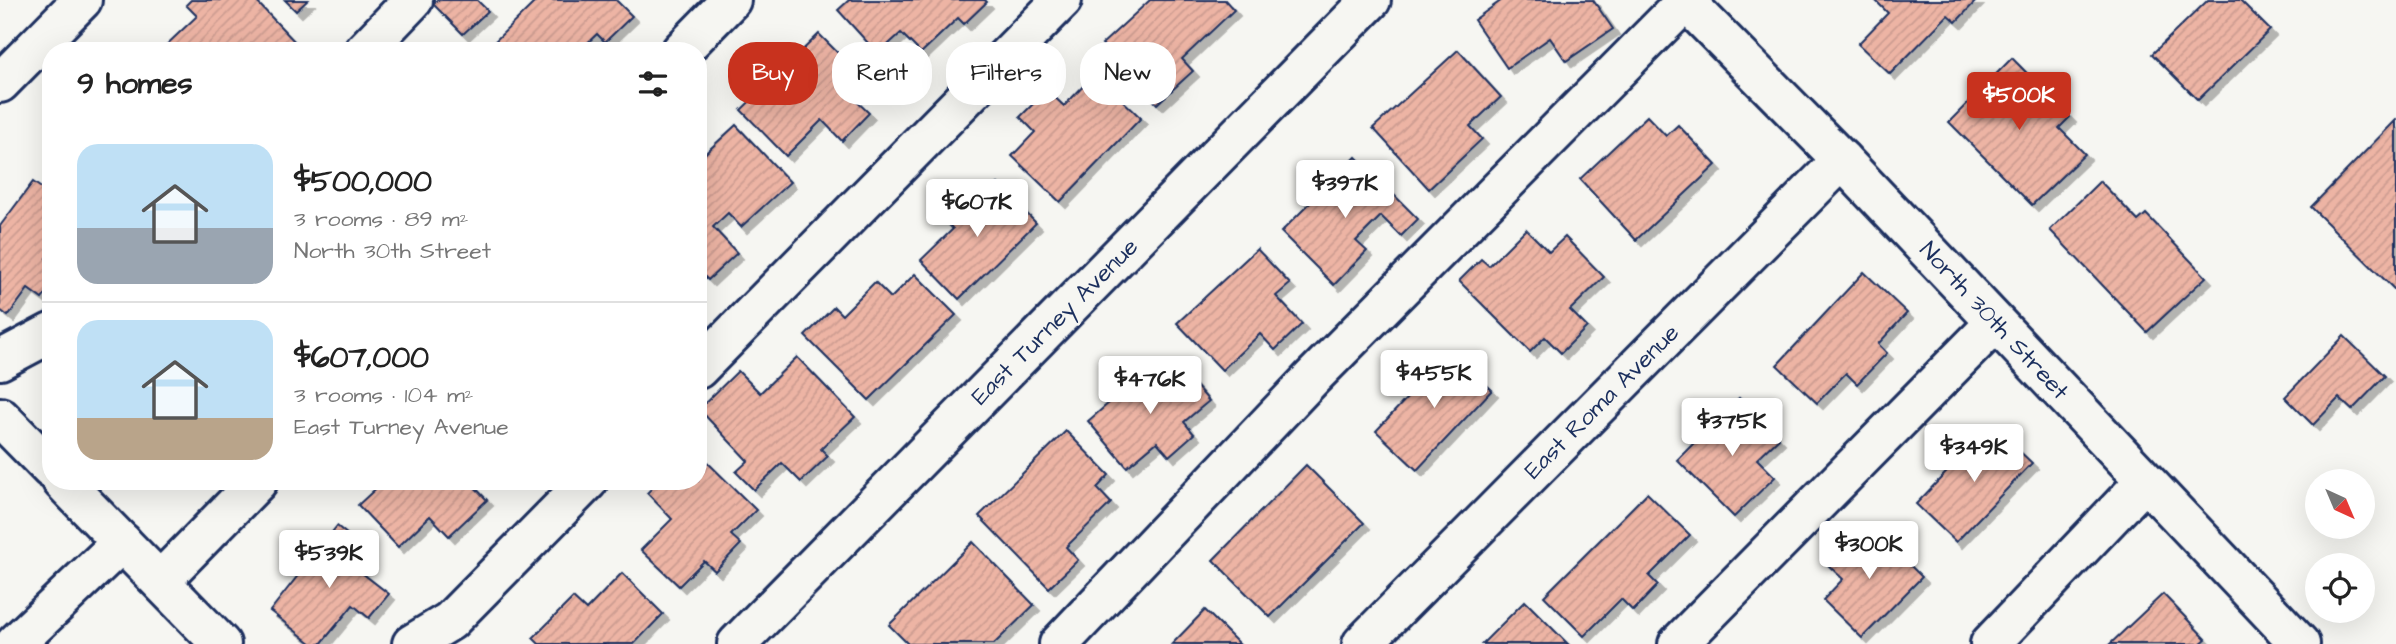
<!DOCTYPE html>
<html lang="en">
<head>
<meta charset="utf-8">
<style>
  :root { --surface:#fff; --page:#f6f6f6; --text:#222; --muted:#767676; --line:#e0e0e0; --accent:#c8321e }
  body { margin:0; font-family:"Architects Daughter",sans-serif; background:var(--page); color:var(--text); height:100vh; display:flex; flex-direction:column; font-size:26px; white-space:nowrap }
  * { box-sizing:border-box; margin:0 }
  p { font-size:23px; color:var(--muted) }
  .icon { flex:none; width:38px; height:38px; fill:none; stroke:currentColor; stroke-width:2; stroke-linecap:round; stroke-linejoin:round }
  .map { position:relative; flex:1; overflow:hidden }
  .details { position:absolute; left:42px; top:42px; width:665px; height:448px; display:flex; flex-direction:column; background:var(--surface); border-radius:28px; box-shadow:0 7px 28px #0002 }
  .details>* { flex:none }
  .banner { position:absolute; left:728px; top:42px; width:665px; height:63px; display:flex; gap:14px }
  .needle { width:46px; rotate:136deg }
  .controls { position:absolute; left:2305px; top:469px; display:grid; gap:14px }
  .controls a { display:grid; place-items:center; width:70px; height:70px; border-radius:50%; background:var(--surface); box-shadow:0 7px 28px #0002; font-size:35px }
  .price { position:absolute; translate:-50% -60px; padding:0 16px; border-radius:7px; background:#fff; color:#222; font-size:23px; line-height:46px; filter:drop-shadow(0 2px 4px #0008) }
  .price::after { content:''; position:absolute; left:50%; top:42px; width:21px; height:16px; margin-left:-10px; background:inherit; clip-path:polygon(0 0,100% 0,50% 100%) }
  .price.selected { background:var(--accent); color:#fff }
  ul { padding:0; list-style:none }
  li { display:flex; align-items:center; gap:21px; height:175px; padding:0 35px }
  li+li { border-top:2px solid var(--line) }
  li span { display:grid; place-items:center; flex:none; width:196px; height:140px; border-radius:21px; color:#555 }
  li>.icon { margin-inline-start:auto }
  span .icon { width:84px; height:84px; fill:#fffc; stroke-width:1 }
  li b { font-size:30px }
  h2 { display:flex; justify-content:space-between; align-items:center; height:84px; padding:0 35px; font-size:30px }
  .chip { padding:0 24px; border-radius:28px; background:var(--surface); box-shadow:0 7px 28px #0002; font-size:24px; line-height:63px }
  .chip.selected { background:var(--accent); color:#fff }
  .map>svg:first-child { display:block }
  .building { fill:url(#building-hatch); stroke:#1b2f5e; stroke-width:2; filter:url(#shadow) }
  .lines { fill:none; stroke-linecap:round; stroke-linejoin:round }
  .minor-casing { stroke:#1b2f5e; stroke-width:44 }
  .minor { stroke:#f6f6f2; stroke-width:38 }
  .labels { text-anchor:middle; dominant-baseline:central; stroke-width:5; stroke-linejoin:round; paint-order:stroke }
  .street-label { font-size:24px; fill:#1b2f5e; stroke:#f6f6f2 }
</style>
</head>
<body>
<div class="map">
<svg width="2396" height="644" viewBox="0 0 2396 644">
  <defs>
    <pattern id="building-hatch" width="6" height="6" patternUnits="userSpaceOnUse" patternTransform="scale(1.75)"><rect width="6" height="6" fill="#edb4a4"/><path d="M-1 1l2-2M0 6l6-6M5 7l2-2" fill="none" stroke="#cb9b90"/></pattern>
    <filter id="shadow"><feDropShadow dx="6" dy="6" stdDeviation="0" flood-color="#0004"/></filter>
  </defs>
  <rect width="100%" height="100%" fill="#f6f6f2"/>
  <filter id="ink" filterUnits="userSpaceOnUse"><feTurbulence type="fractalNoise" baseFrequency=".0143" numOctaves="2"/><feDisplacementMap in="SourceGraphic" scale="14" xChannelSelector="R" yChannelSelector="G"/><feConvolveMatrix kernelMatrix="1 2 1 2 8 2 1 2 1" color-interpolation-filters="sRGB"/></filter>
  <g filter="url(#ink)">
    <g class="building">
      <path d="M191,0H255L297,44L290,51H160L197,16L186,5Z"/>
      <path d="M285,0H308L296,11Z"/>
      <path d="M437,0H477L488,11L463,34L433,4Z"/>
      <path d="M537,0H616L632,16L605,42L597,34L579,51H491L488,48Z"/>
      <path d="M849,0H985L987,2L964,24L958,18L921,53L901,33L878,54L838,10Z"/>
      <path d="M1150,0H1225L1234,10L1182,59L1193,71L1157,104L1102,44Z"/>
      <path d="M1502,0H1593L1613,29L1566,61L1550,38L1507,68L1474,20Z"/>
      <path d="M1875,0H1977L1956,22L1948,15L1890,74L1858,44L1888,13Z"/>
      <path d="M2208,0H2240L2270,30L2198,100L2152,54Z"/>
      <path d="M819,34L864,79L849,94L869,113L842,141L822,120L786,156L741,110Z"/>
      <path d="M1458,50L1501,97L1470,126L1482,139L1429,189L1373,128Z"/>
      <path d="M2012,58L2070,117L2059,128L2085,154L2032,205L1949,122Z"/>
      <path d="M1095,74L1141,118L1060,202L1012,156L1035,132L1020,117L1047,90L1064,106Z"/>
      <path d="M1647,116L1666,136L1678,125L1716,165L1636,240L1580,179Z"/>
      <path d="M2396,120V289L2395,290L2311,207Z"/>
      <path d="M736,125L790,182L741,227L728,213L713,227L737,253L708,280L698,270V160Z"/>
      <path d="M1356,157L1418,219L1401,236L1381,216L1356,241L1367,251L1334,285L1281,232Z"/>
      <path d="M2100,181L2138,221L2146,214L2206,277L2147,332L2050,230Z"/>
      <path d="M33,182L51,195V252L46,258L51,261V287L42,299L28,289L8,316L0,310V226Z"/>
      <path d="M998,184L1036,223L959,299L921,260L953,229L940,215L961,195L973,208Z"/>
      <path d="M1526,229L1549,252L1565,237L1604,277L1570,310L1587,327L1561,353L1545,337L1530,352L1459,281L1481,259L1489,266Z"/>
      <path d="M1257,249L1290,284L1276,296L1302,324L1275,350L1260,334L1222,370L1177,323Z"/>
      <path d="M1864,272L1907,313L1878,344L1887,353L1857,384L1846,373L1817,403L1777,365Z"/>
      <path d="M915,274L956,315L869,400L805,336L834,307L842,315L875,282L891,298Z"/>
      <path d="M2344,336L2385,376L2352,410L2339,398L2313,425L2285,397Z"/>
      <path d="M1451,351L1492,390L1417,470L1376,431Z"/>
      <path d="M797,357L855,417L821,449L828,456L801,482L782,463L754,490L736,472L748,461L699,409L738,371L760,393Z"/>
      <path d="M1177,364L1209,401L1184,422L1194,434L1169,456L1157,442L1127,467L1088,421L1139,377L1148,389Z"/>
      <path d="M1739,398L1779,438L1757,459L1775,477L1734,517L1677,460Z"/>
      <path d="M1992,425L2032,463L1956,542L1916,504Z"/>
      <path d="M1066,431L1109,475L1097,488L1111,503L1066,547L1078,560L1049,588L979,516Z"/>
      <path d="M698,453L756,510L731,535L741,544L715,571L704,561L679,586L641,550L672,519L647,493L659,481H698Z"/>
      <path d="M1306,465L1364,523L1270,617L1213,560Z"/>
      <path d="M384,481H469L487,500L449,536L430,516L398,547L358,505Z"/>
      <path d="M1647,493L1690,535L1649,576L1658,585L1633,611L1621,599L1584,636L1544,596Z"/>
      <path d="M1869,525L1922,577L1862,638L1823,600L1843,579L1829,566Z"/>
      <path d="M337,526L370,553L357,569L389,594L369,618L353,605L321,644H312L270,611Z"/>
      <path d="M973,542L1034,605L994,644H908L889,625Z"/>
      <path d="M622,573L663,614L634,644H539L533,638L573,598L586,610Z"/>
      <path d="M2163,594L2206,639L2200,644H2110Z"/>
      <path d="M1525,601L1568,644H1482Z"/>
      <path d="M1205,610L1239,644H1172Z"/>
    </g>
    <g class="lines">
      <defs>
        <g id="minor">
          <path d="M1684,0L1842,160L2300,644"/>
          <path d="M364,51L413,0"/>
          <path d="M681,51L731,0"/>
          <path d="M0,83L82,0"/>
          <path d="M0,360L51,333"/>
          <path d="M698,369L1062,0"/>
          <path d="M0,417L51,469"/>
          <path d="M62,481L221,644"/>
          <path d="M161,580L258,481"/>
          <path d="M15,644L122,542"/>
          <path d="M412,644L450,621L588,481"/>
          <path d="M737,644L1371,0"/>
          <path d="M1059,644L1312,378L1687,0"/>
          <path d="M1362,644L1842,160"/>
          <path d="M1678,644L1995,323"/>
          <path d="M1990,644L2145,481"/>
        </g>
      </defs>
      <use href="#minor" class="minor-casing"/>
      <use href="#minor" class="minor"/>
    </g>
  </g>
  <g class="labels">
    <g class="street-label">
      <text transform="translate(1994 321) rotate(47)">North 30th Street</text>
      <text transform="translate(1055 322) rotate(-45)">East Turney Avenue</text>
      <text transform="translate(1602 402) rotate(-45)">East Roma Avenue</text>
    </g>
  </g>
</svg>
<div class="controls">
<a><svg class="needle" viewBox="-14 -14 28 28"><path d="M0-13l5 13h-10z" fill="#e53935"/><path d="M0 13l5-13h-10z" fill="#767676"/></svg></a>
<a><svg class="icon" aria-label="locate" viewBox="0 0 24 24"><circle cx="12" cy="12" r="6"/><path d="M12 2v4M12 18v4M2 12h4M18 12h4"/></svg></a>
</div>
<b class="price selected" style="left:2019px;top:132px">$500K</b>
<b class="price" style="left:1345px;top:220px">$397K</b>
<b class="price" style="left:977px;top:239px">$607K</b>
<b class="price" style="left:1434px;top:410px">$455K</b>
<b class="price" style="left:1150px;top:416px">$476K</b>
<b class="price" style="left:1732px;top:458px">$375K</b>
<b class="price" style="left:1974px;top:484px">$349K</b>
<b class="price" style="left:1869px;top:581px">$300K</b>
<b class="price" style="left:329px;top:590px">$539K</b>
<div class="banner">
<a class="chip selected">Buy</a>
<a class="chip">Rent</a>
<a class="chip">Filters</a>
<a class="chip">New</a>
</div>
<section class="details">
<h2>9 homes<svg class="icon" aria-label="filters" viewBox="0 0 24 24"><path d="M4 7h16M4 17h16"/><circle cx="9" cy="7" r="2"/><circle cx="15" cy="17" r="2"/></svg></h2>
<ul>
<li><span style="background:linear-gradient(#bfe0f5 60%,#9aa5b1 0)"><svg class="icon" aria-label="home" viewBox="0 0 24 24"><path d="M3 11l9-7 9 7M6 9v11h12V9"/></svg></span><div><b>$500,000</b><p>3 rooms · 89 m²</p><p>North 30th Street</p></div></li>
<li><span style="background:linear-gradient(#bfe0f5 70%,#b9a48a 0)"><svg class="icon" aria-label="home" viewBox="0 0 24 24"><path d="M3 11l9-7 9 7M6 9v11h12V9"/></svg></span><div><b>$607,000</b><p>3 rooms · 104 m²</p><p>East Turney Avenue</p></div></li>
</ul>
</section>
</div>
</body>
</html>
